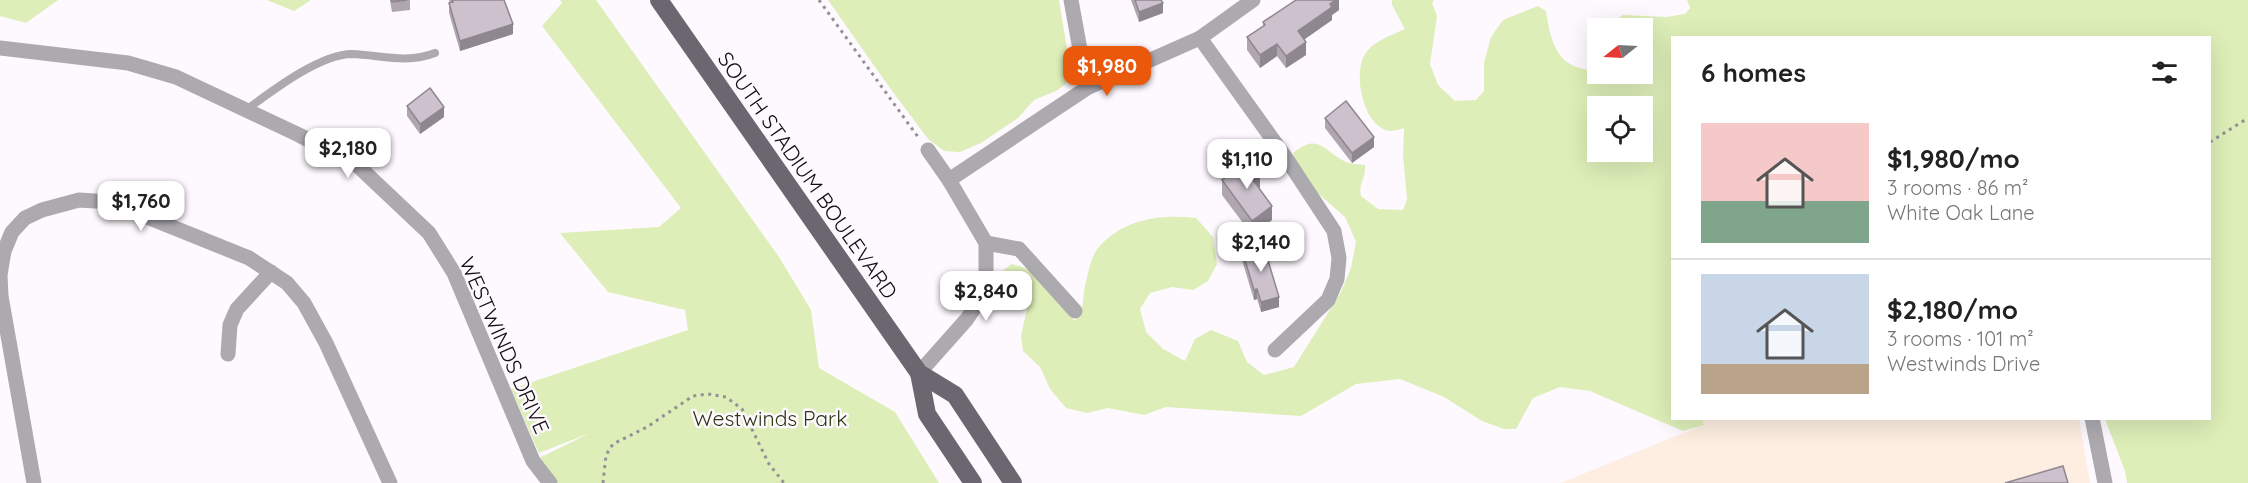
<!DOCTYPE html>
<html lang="en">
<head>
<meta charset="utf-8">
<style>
  :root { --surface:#fff; --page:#f6f6f6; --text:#222; --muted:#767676; --line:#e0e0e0; --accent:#ea580c }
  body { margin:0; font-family:Quicksand,sans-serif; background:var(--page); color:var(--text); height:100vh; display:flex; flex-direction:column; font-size:22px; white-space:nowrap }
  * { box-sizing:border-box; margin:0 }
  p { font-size:20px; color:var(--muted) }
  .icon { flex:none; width:33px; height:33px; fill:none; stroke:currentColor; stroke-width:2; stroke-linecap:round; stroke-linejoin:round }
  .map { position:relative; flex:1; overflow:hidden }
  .sheet { position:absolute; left:1671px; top:36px; width:540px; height:384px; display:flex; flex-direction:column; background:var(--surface); border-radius:0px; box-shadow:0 6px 24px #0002 }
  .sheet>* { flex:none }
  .needle { width:39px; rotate:252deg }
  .controls { position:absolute; left:1587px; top:18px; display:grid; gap:12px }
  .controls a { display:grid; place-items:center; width:66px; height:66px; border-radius:0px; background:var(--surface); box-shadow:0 6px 24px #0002; font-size:30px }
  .price { position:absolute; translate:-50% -51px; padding:0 14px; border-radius:12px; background:#fff; color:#222; font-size:20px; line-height:39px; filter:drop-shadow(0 2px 3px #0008) }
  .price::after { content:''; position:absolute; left:50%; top:36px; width:18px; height:14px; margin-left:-9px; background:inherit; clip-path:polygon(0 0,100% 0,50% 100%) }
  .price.current { background:var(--accent); color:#fff }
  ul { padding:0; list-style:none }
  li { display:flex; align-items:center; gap:18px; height:150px; padding:0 30px }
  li+li { border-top:2px solid var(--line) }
  li span { display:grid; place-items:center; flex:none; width:168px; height:120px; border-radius:0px; color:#555 }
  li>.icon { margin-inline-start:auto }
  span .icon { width:72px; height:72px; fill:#fffc; stroke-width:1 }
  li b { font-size:26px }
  h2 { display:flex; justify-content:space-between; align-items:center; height:72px; padding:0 30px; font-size:26px }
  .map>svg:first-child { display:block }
  .commercial { fill:#fdeee1 }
  .green { fill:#ddeeb8; fill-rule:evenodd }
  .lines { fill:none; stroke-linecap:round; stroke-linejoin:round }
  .path { stroke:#959095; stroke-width:3; stroke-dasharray:3 4.5; stroke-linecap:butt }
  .lane { stroke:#aca9af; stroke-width:8 }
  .street { stroke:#aca9af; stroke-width:15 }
  .primary { stroke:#6c6671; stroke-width:18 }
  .wall { fill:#afa6b0 }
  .shaded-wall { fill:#8f8790 }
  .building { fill:#ccc1cd; stroke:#8f8790; stroke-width:1.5 }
  .labels { text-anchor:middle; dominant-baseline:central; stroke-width:5; stroke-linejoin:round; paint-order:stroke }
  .street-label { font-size:21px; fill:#110d11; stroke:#fef9fe }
  .park-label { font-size:21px; fill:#2d3613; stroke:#fef9fe }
</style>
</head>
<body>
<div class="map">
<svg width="2248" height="483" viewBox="0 0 2248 483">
  <rect width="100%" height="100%" fill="#fef9fe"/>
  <path class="commercial" d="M1702,418L2079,419L2090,483H1561L1703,425Z"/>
  <g class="green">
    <path d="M0,0H58L26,23L0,16Z"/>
    <path d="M267,0H311L294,11Z"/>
    <path d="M560,0H596L779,257L811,310L819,368L895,412L939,483H550L533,461L590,433L539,453L511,389L688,330L685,310L608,292L560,233L659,227L681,208L542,26L562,3Z"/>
    <path d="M828,0H1059L1069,61L1066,84L1056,91L1034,100L1018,118L981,143L960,152L944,151L928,139L887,84Z"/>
    <path d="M1392,0H1434L1432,3L1437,16L1430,64L1438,85L1455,101L1476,100L1484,91V63L1491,37L1503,20L1538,6L1546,11C1551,44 1558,71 1597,70L1598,74H1642V28H1607L1610,24L1623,15L1666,17L1685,14L1690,8L1687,0H2248V483H2127L2125,471L2105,419L2210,418V38H1672V418L1702,419L1704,425L1683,431L1590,391L1560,387L1533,398L1516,429H1504L1482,421L1444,397L1400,379L1356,384L1301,416L1166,407L1144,415L1108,408L1087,413L1066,408L1050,389L1040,367L1023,351L1021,336L1027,309C1013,298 1004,290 1002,272L1011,264C1015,265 1021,266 1025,268C1045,280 1058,305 1075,321C1087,303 1081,300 1086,282C1088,272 1092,255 1098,248C1123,219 1160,214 1196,218L1213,237L1217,264L1208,281L1193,290L1172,287L1150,293L1140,309L1146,332L1163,349L1185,361L1195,339L1211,330L1238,341L1247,362L1264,375L1294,367L1341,292L1351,268L1356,242L1345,217L1305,182L1298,171L1293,153C1319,132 1323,151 1346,162C1352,164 1359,164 1365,165C1366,179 1358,183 1361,196L1378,209L1403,210L1407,199L1403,155L1404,128C1401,129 1394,131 1390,131C1364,127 1354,79 1363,58C1370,42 1390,36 1405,29L1392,5ZM1598,106H1642V152H1598Z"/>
  </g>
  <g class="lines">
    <g class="path">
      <path d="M819,0L918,137"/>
      <path d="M2210,142L2248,118"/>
      <path d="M603,483L606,455L613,444L647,427L693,396L708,394L726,397L742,409L769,464L784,483"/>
    </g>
    <path class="lane" d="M246,110C272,91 320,54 352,54C381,55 406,64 435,53"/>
    <g class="street">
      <path d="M1071,0L1087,88"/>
      <path d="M1200,38L1286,158L1334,231L1339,258L1337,279L1328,300L1275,350"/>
      <path d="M0,48L128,63L176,77L297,134L357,165L429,233L454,273L533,461L550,483"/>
      <path d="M928,150L949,180L986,243L1019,249L1075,311"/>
      <path d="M949,180L1087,88L1200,38L1253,0"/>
      <path d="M228,354L230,325L237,309L271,272"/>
      <path d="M919,373L967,319L986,290V243"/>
      <path d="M2092,418L2105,483"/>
      <path d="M34,483L1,296L0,275L4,251L12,232L25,218L42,210L79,200L110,202L249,258L287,283L304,303L326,343L390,483"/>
    </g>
    <g class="primary">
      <path d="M659,0L919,373L955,395L1013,483"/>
      <path d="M919,373L927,414L973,483"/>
    </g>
  </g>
  <g class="wall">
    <path d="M390,0H410V10L392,12Z"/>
    <path d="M449,0H504L513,34L460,51L449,13V3H450Z"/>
    <path d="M1131,0H1161L1163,13L1139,22Z"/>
    <path d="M1339,0V10L1332,15V20L1304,39L1306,55L1286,68L1277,56L1260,68L1247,50V37L1263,26V22Z"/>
    <path d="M407,106L444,117L420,134L407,116Z"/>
    <path d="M1325,118L1374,147L1352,163L1325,128Z"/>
    <path d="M1222,180L1260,189L1272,220L1252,235L1222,195Z"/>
    <path d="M1242,250L1279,307L1261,312L1257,299L1254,300L1242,260Z"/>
  </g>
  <g class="shaded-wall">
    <path d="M1336,0H1339V10L1332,15V20L1298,44V31Z"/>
    <path d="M1163,3V13L1139,22V12Z"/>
    <path d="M513,24V34L460,51V41Z"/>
    <path d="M1306,42V55L1286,68V56Z"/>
    <path d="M1277,44V56L1260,68V55Z"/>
    <path d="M444,107V117L420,134V124Z"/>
    <path d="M1374,137V147L1352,163V153Z"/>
    <path d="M1260,175V190L1253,180Z"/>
    <path d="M1272,206V220L1252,235V221Z"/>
    <path d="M1257,289V299L1254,300V290Z"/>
    <path d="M1279,297V307L1261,312V302Z"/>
  </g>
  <g class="building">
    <path d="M391,0H407L392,2Z"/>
    <path d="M452,0H504L513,24L460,41L449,3L453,2Z"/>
    <path d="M1135,0H1161L1163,3L1139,12Z"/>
    <path d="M1296,0H1336L1330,4L1332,7L1298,31L1306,42L1286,56L1277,44L1260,55L1247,37L1265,25L1263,22Z"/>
    <path d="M430,88L444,107L420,124L407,106Z"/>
    <path d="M1346,101L1374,137L1352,153L1325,118Z"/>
    <path d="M1249,160L1260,175L1253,180L1272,206L1252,221L1222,180Z"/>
    <path d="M1263,244L1279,297L1261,302L1257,289L1254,290L1242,250Z"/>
    <path d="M2063,466L2068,483H2005Z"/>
  </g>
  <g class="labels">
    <g class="street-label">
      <text transform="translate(808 175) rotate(55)">SOUTH STADIUM BOULEVARD</text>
      <text transform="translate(505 345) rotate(66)">WESTWINDS DRIVE</text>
    </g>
    <g class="park-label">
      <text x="770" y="418">Westwinds Park</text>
    </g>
  </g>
</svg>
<div class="controls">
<a><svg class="needle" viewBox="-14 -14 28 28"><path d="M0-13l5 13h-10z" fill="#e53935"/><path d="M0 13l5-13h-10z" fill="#767676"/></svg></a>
<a><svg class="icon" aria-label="locate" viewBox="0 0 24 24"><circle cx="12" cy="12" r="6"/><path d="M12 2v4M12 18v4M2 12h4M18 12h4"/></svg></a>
</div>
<b class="price current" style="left:1107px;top:97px">$1,980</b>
<b class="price" style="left:348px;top:179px">$2,180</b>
<b class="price" style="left:1247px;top:190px">$1,110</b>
<b class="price" style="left:141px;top:232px">$1,760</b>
<b class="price" style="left:1261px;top:273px">$2,140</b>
<b class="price" style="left:986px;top:322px">$2,840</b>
<section class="sheet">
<h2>6 homes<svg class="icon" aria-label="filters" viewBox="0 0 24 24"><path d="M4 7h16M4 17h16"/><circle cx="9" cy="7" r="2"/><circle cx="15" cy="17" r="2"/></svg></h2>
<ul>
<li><span style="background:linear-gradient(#f6c9c9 65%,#7fa58c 0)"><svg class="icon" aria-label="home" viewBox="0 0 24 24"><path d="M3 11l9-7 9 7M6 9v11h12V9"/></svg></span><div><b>$1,980/mo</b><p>3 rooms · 86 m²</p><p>White Oak Lane</p></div></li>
<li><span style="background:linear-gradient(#c9d6e8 75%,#b9a48a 0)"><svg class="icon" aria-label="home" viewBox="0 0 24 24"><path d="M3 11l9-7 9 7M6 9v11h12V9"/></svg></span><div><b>$2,180/mo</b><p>3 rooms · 101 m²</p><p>Westwinds Drive</p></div></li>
</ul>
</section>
</div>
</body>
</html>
